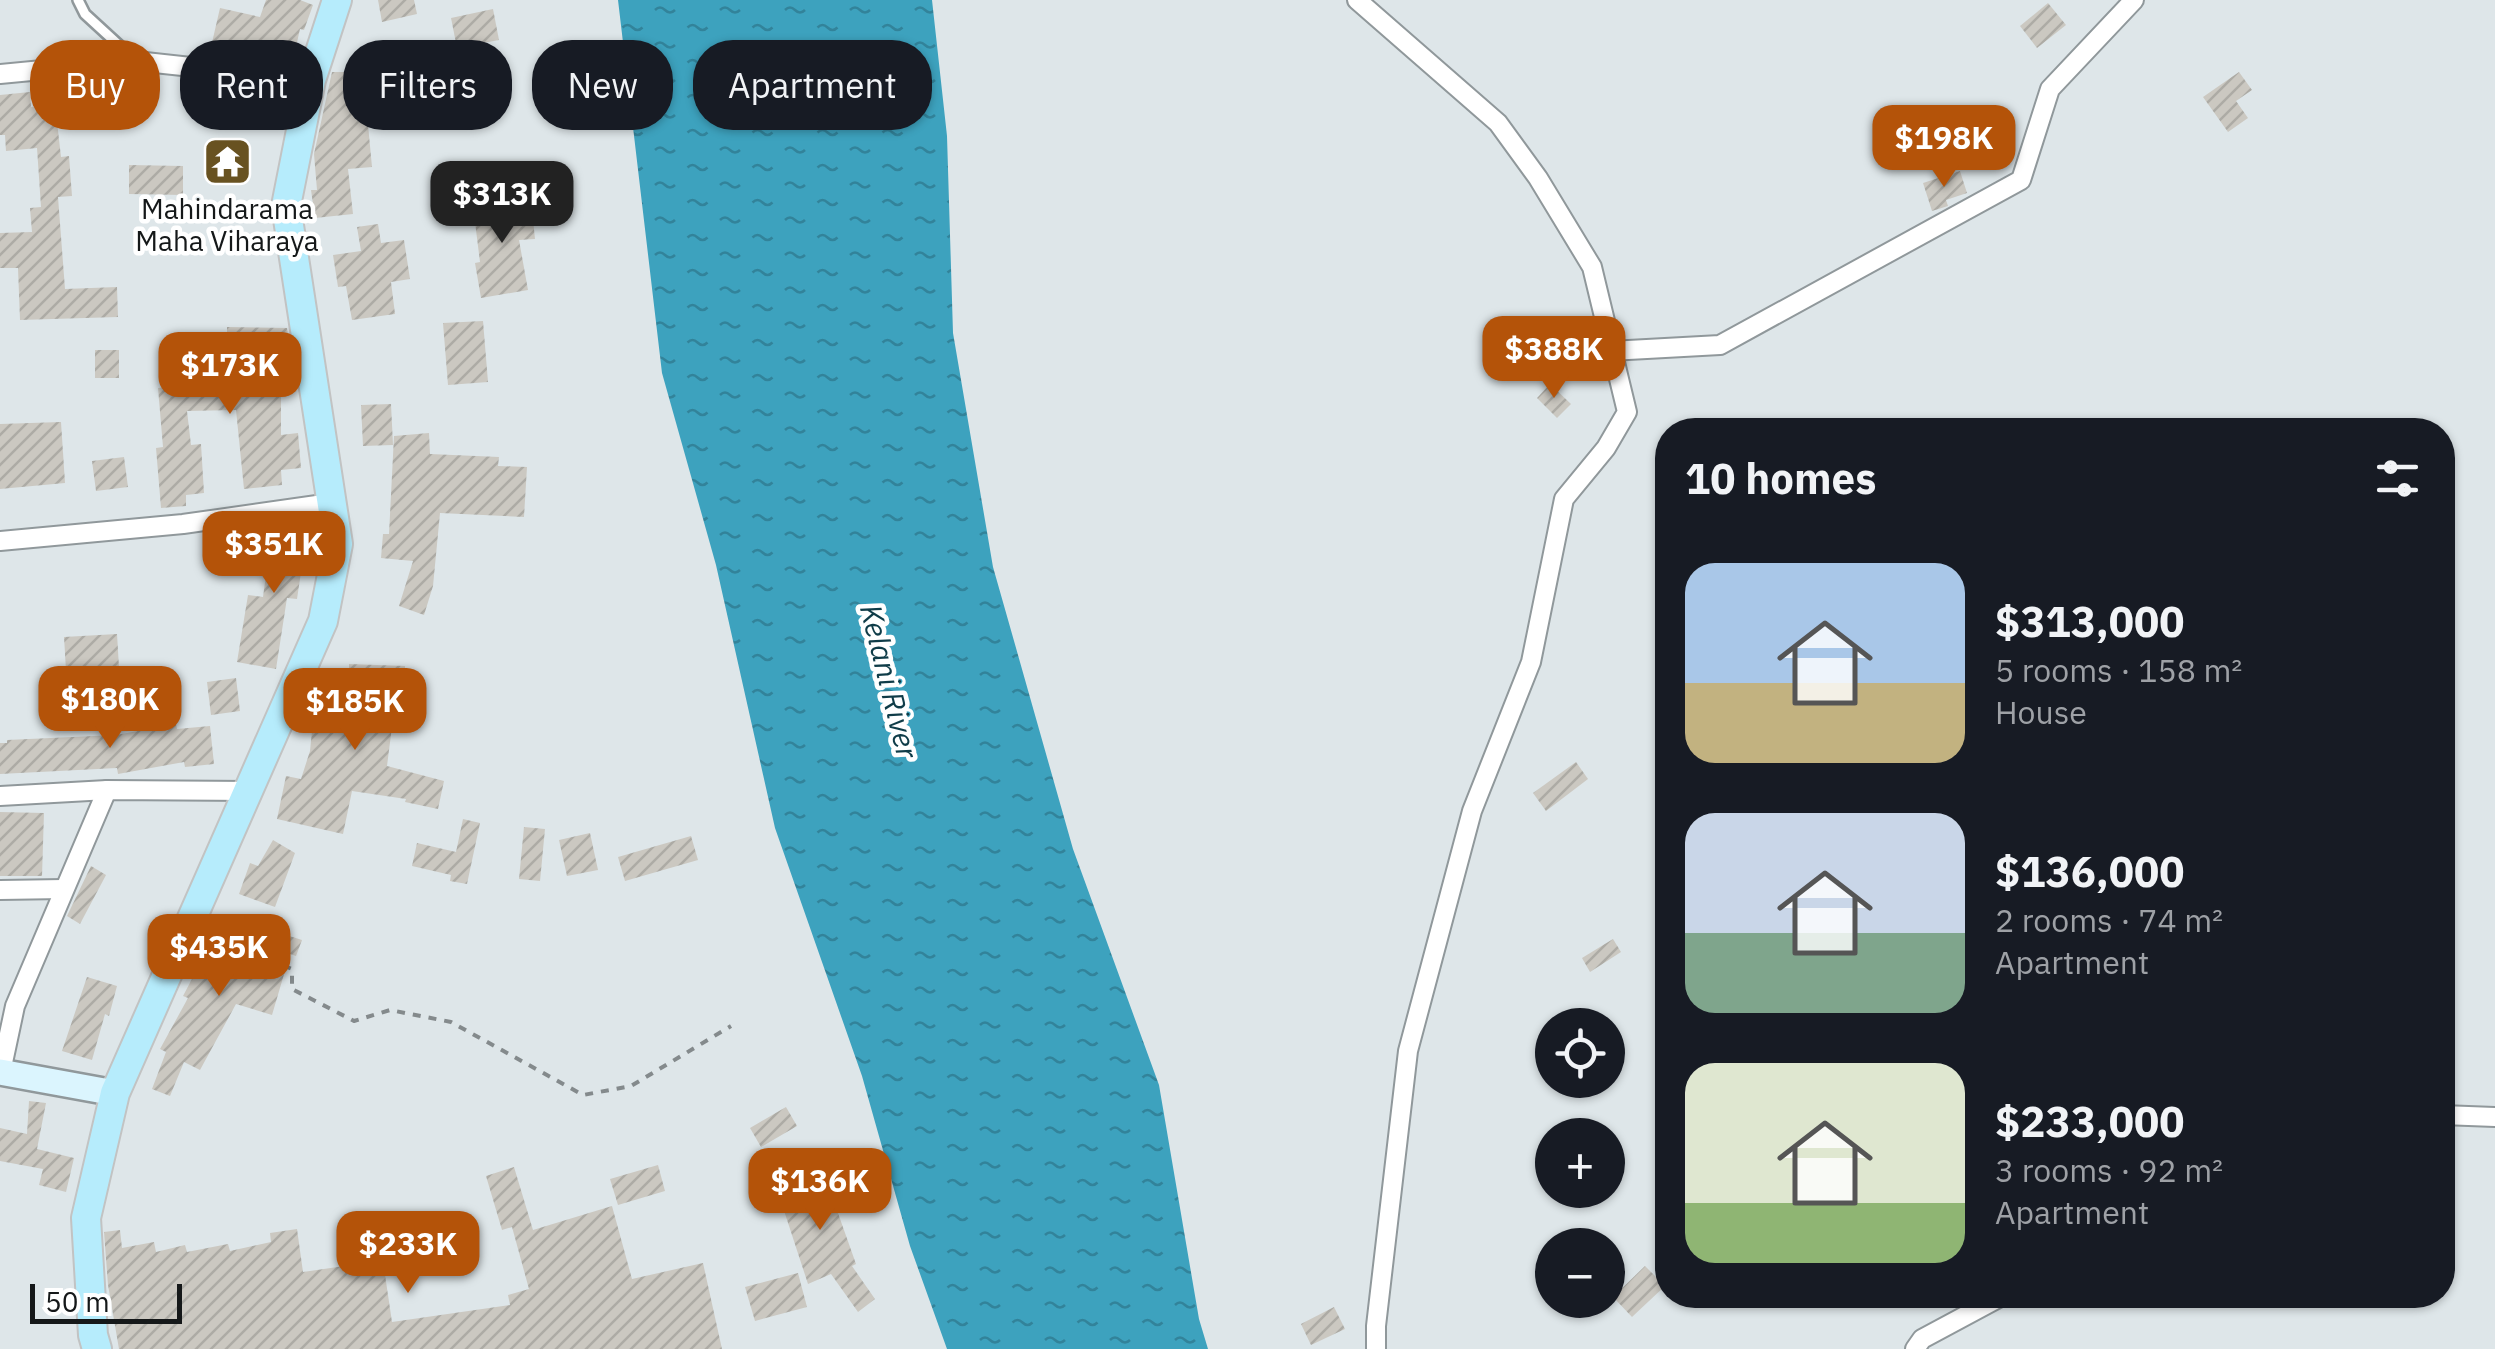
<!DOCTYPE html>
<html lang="en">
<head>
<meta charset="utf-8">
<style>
  :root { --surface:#171b24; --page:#242831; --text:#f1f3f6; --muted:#9ea1a6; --accent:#b45309 }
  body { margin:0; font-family:"IBM Plex Sans",sans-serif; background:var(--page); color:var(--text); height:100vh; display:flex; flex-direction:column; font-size:38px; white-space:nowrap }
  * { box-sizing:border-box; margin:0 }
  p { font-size:32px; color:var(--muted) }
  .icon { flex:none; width:55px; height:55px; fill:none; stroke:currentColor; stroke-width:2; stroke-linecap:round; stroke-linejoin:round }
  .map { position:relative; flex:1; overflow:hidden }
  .details { position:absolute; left:1655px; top:418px; width:800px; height:890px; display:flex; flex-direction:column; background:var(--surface); border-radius:40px; box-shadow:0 2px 8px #0004 }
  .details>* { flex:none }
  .top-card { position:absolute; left:30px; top:40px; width:950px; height:90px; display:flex; gap:20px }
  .controls { position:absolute; left:1535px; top:1008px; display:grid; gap:20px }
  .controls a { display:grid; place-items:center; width:90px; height:90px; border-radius:50%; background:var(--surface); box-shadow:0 2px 8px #0004; font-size:50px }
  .scale { position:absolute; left:30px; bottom:25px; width:152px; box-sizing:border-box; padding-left:10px; border:5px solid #151819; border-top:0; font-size:28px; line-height:35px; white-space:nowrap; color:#151819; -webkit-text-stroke:8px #fff; paint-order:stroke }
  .price { position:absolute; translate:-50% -85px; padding:0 22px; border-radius:20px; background:var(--accent); color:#fff; font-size:32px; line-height:65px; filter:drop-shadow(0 2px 5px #0008) }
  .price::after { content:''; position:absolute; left:50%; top:60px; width:30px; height:22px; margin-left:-15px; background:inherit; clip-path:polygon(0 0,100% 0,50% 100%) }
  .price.active { background:#222; color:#fff }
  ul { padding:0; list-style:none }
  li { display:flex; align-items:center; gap:30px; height:250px; padding:0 30px }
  li span { display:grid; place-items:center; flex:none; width:280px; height:200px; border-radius:30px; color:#555 }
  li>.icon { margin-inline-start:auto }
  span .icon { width:120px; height:120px; fill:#fffc; stroke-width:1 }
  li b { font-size:42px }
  h2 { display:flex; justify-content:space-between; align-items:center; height:120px; padding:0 30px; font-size:42px }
  .tag { padding:0 35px; border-radius:40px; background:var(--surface); box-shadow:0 2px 8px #0004; font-size:35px; line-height:90px }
  .tag.active { background:var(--accent); color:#fff }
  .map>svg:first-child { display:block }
  .water { fill:url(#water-ripples) }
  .building { fill:url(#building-hatch) }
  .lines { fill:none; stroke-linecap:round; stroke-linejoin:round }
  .lane-casing { stroke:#90989b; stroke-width:14 }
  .street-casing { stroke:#90989b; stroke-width:22 }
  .secondary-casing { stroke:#90989b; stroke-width:30 }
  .primary-casing { stroke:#c2c3c3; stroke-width:32 }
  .path { stroke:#848a8c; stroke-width:4; stroke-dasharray:8 8; stroke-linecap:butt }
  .lane { stroke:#fff; stroke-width:9 }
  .street { stroke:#fff; stroke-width:18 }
  .secondary { stroke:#dbf5fe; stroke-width:25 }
  .primary { stroke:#b6ecfc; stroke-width:28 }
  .labels { text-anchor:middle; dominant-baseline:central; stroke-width:9; stroke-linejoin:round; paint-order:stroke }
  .poi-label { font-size:28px; fill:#151819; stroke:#fff }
  .water-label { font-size:30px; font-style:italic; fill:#0f3c48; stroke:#fff }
</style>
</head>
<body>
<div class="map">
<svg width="2495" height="1349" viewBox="0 0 2495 1349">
  <defs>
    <pattern id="water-ripples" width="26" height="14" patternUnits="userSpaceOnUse" patternTransform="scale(2.5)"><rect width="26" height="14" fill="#3da2be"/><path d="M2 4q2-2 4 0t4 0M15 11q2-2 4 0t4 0" fill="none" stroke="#32839a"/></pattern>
    <pattern id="building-hatch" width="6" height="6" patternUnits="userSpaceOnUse" patternTransform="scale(2.5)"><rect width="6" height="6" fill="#cbc8c1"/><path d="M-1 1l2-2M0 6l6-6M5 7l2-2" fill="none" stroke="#adaba5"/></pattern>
  </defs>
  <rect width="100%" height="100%" fill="#dee6e9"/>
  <path class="water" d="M618,0H932L947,136L953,333L993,567L1073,849L1159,1085L1199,1319L1208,1349H947L910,1246L862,1076L775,828L716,565L662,373Z"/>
  <g class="building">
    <path d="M266,0H300L313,5L304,30L300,29L292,65L264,62L265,59L211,47L220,8L260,17Z"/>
    <path d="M378,0H414L417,14L382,22Z"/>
    <path d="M2048,3L2066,25L2037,48L2020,26Z"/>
    <path d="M493,9L499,40L457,48L451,18Z"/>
    <path d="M332,72H348V79H368L372,113L367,114L372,167L348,169L353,214L315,218L311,190H317L314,154Z"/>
    <path d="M2239,72L2252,90L2236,101L2248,118L2228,132L2203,97Z"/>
    <path d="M111,76L153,80L151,103L79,96L81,79Z"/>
    <path d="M30,92L31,107L55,104L61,157L69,156L72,196L58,197L65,289L117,287L118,317L20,320L18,268H0V233L32,232L30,208L41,207L37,148L6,151L5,135H0V95Z"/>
    <path d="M129,165L183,166V195L129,194Z"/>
    <path d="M1960,171L1967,193L1946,200L1948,206L1932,211L1923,183Z"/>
    <path d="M531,200L535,239L519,240L528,290L481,298L475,263L480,262L473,206Z"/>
    <path d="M378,224L381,243L404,240L410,279L391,282L395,314L352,320L346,286L338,287L333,255L361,251L357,227Z"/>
    <path d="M483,321L488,382L448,385L443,323Z"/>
    <path d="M227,327L287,328L290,346H281V435L298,433L301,468L281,470L282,485L244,489L236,410L187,411L191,445L201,444L204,493L186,495V506L161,508L156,448L163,447L158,388L220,382V349H227Z"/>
    <rect x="95" y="350" width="24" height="28"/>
    <path d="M1550,384L1571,404L1557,418L1537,398Z"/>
    <path d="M391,404L393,445L363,446L361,405Z"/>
    <path d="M61,422L65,483L0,489V424Z"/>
    <path d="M429,433L430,454L499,457L498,466L527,467L524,517L440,513L433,586L424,615L399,606L413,561L381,558L383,534H389L394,436Z"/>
    <path d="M124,457L128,487L96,491L92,461Z"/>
    <path d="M309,519L297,599L287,598L276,669L237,662L248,595L263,597L273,524Z"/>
    <path d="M117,634L119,667L66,670L64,637Z"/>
    <path d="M349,664L405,666L404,712L394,711L387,766L444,781L438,809L405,802L406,799L352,791L343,834L277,819L286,776L301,779L310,751L314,711L331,713L332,678L349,679Z"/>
    <path d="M236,678L240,711L211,715L207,682Z"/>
    <path d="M176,724L177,729L210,726L214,764L185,767L184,762L118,774L117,768L0,774V743H7V740L116,735Z"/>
    <path d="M1576,762L1588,779L1546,811L1533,793Z"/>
    <path d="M0,812L44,813L42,876H0Z"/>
    <path d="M463,819L480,823L467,884L450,881L451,875L412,866L417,843L456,852Z"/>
    <path d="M524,827L545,829L540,881L519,879Z"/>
    <path d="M590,833L598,870L567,876L559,840Z"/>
    <path d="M691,836L698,860L625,881L618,857Z"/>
    <path d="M273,840L295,853L275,907L239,894L250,863L258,866Z"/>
    <path d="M91,866L106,875L80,924L67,916Z"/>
    <path d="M216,915L237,922L227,955L269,968L280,933L302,940L296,956L290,954L272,1015L236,1004L200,1070L184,1062L170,1096L152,1089L166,1052L160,1049L188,998L183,996L193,977L188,975L195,958L201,960Z"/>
    <path d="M1613,939L1621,952L1590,972L1582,958Z"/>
    <path d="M87,977L117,986L109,1016L105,1014L92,1060L62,1051Z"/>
    <path d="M29,1101L46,1103L37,1149L74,1158L66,1192L39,1185L43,1169L0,1161V1128L27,1134Z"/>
    <path d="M786,1107L797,1126L761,1147L750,1128Z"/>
    <path d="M658,1165L665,1191L618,1205L610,1179Z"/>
    <path d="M821,1165L856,1264L852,1266L875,1299L858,1312L831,1274L808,1284L774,1180Z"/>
    <path d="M514,1167L533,1230L612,1206L632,1279L703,1263L722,1349H119L108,1285L104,1232L120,1230L122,1248L154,1242L156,1252L185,1245L187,1252L228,1244L230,1251L271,1242L270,1233L297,1229L303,1272L379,1261L434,1234L442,1249L422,1259L384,1268L392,1322L510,1305L508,1295L529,1289L512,1227L502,1230L486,1176Z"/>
    <path d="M1645,1266L1665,1286L1632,1317L1613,1297Z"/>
    <path d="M798,1273L807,1307L755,1321L745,1287Z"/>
    <path d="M1334,1307L1345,1329L1311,1345L1301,1324Z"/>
  </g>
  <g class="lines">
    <defs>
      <path id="lane" d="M78,0L85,14L134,59"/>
      <g id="street">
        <path d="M1357,0L1498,123L1538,178L1592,267L1627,412L1606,448L1564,499L1531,662L1472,811L1408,1051L1376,1326V1349"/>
        <path d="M0,74L136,61L311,80"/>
        <path d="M1610,351L1720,345L2021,180L2050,89L2134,0"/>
        <path d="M0,541L183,524L331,503"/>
        <path d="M0,796L107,790L250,791"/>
        <path d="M0,890L64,889"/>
        <path d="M1,1072L15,1006L107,790"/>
        <path d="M2442,1115L2495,1117"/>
        <path d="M1915,1349L1922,1339L2004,1295"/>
      </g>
      <path id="secondary" d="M0,1072L115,1093"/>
      <path id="primary" d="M97,1349L93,1335L86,1218L115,1093L323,621L338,544L286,206L311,80L337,0"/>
    </defs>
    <use href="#lane" class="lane-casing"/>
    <use href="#street" class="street-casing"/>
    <use href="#secondary" class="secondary-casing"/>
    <use href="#primary" class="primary-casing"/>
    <path class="path" d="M206,950L250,952L292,969V989L354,1021L390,1010L451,1022L583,1095L631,1086L731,1026"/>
    <use href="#lane" class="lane"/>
    <use href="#street" class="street"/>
    <use href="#secondary" class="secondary"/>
    <use href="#primary" class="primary"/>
  </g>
  <defs>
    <symbol id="temple-square" viewBox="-11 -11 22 22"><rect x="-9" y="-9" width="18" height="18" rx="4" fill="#685221" stroke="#fff"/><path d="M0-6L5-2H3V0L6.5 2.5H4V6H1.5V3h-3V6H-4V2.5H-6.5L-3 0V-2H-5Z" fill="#fff"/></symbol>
  </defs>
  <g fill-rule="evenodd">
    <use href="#temple-square" x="200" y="134" width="55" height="55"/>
  </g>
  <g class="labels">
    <g class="poi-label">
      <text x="227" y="208">Mahindarama<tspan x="227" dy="32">Maha Viharaya</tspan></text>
    </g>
    <g class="water-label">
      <text transform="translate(890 681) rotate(76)">Kelani River</text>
    </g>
  </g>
</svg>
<div class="controls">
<a><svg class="icon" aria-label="locate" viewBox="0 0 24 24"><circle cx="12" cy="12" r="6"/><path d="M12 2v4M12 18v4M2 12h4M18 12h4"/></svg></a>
<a>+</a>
<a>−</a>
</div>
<div class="scale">50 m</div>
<b class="price" style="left:1944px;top:190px">$198K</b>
<b class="price active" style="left:502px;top:246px">$313K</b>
<b class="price" style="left:1554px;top:401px">$388K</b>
<b class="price" style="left:230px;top:417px">$173K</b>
<b class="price" style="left:274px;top:596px">$351K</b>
<b class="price" style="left:110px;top:751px">$180K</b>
<b class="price" style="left:355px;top:753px">$185K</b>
<b class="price" style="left:219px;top:999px">$435K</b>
<b class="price" style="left:820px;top:1233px">$136K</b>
<b class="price" style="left:408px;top:1296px">$233K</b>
<div class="top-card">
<a class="tag active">Buy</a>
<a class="tag">Rent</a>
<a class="tag">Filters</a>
<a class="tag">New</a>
<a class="tag">Apartment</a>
</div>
<section class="details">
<h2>10 homes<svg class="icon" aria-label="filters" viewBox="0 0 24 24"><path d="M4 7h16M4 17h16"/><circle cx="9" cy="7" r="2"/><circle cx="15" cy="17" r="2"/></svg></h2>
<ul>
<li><span style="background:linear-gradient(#a9c7e8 60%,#c2b280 0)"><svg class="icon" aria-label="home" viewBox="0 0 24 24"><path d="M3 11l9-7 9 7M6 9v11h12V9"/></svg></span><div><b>$313,000</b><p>5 rooms · 158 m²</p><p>House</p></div></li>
<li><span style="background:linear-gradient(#c9d6e8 60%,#7fa58c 0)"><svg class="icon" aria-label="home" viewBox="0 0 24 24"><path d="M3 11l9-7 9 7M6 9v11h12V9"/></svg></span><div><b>$136,000</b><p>2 rooms · 74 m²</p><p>Apartment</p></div></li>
<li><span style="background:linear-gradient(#dfe7d0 70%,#8fb573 0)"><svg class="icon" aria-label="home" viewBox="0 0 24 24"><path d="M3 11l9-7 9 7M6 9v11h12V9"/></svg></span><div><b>$233,000</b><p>3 rooms · 92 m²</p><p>Apartment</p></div></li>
</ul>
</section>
</div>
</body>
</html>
